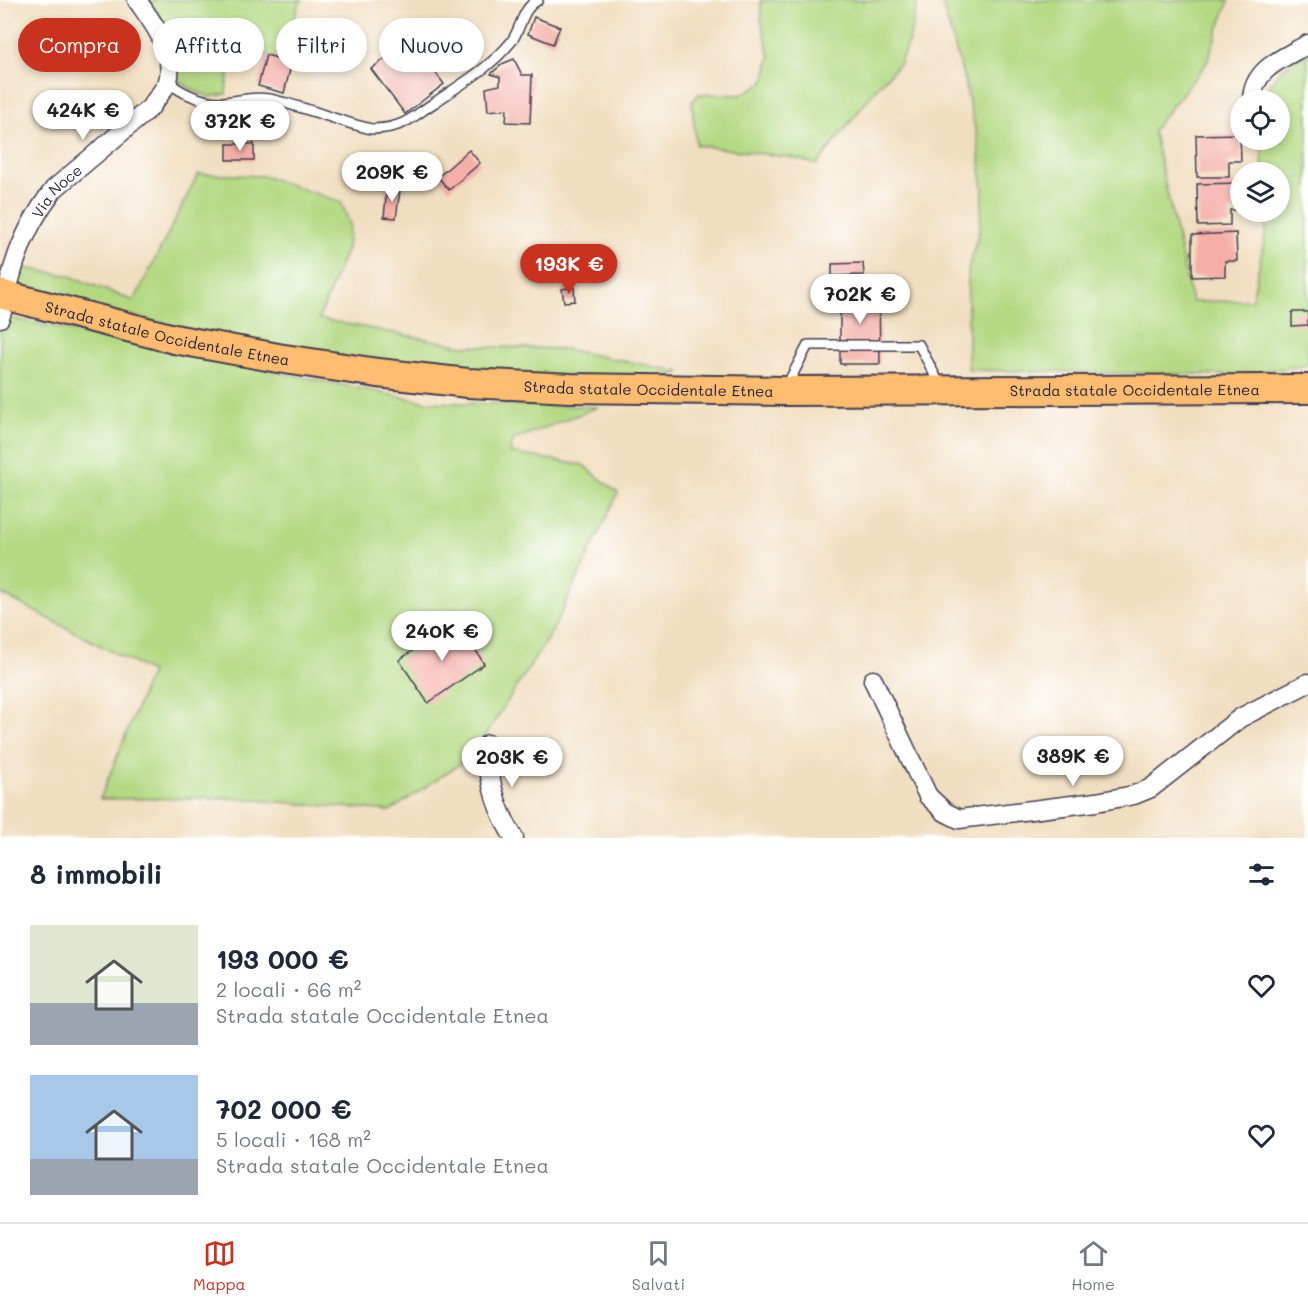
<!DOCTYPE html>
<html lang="it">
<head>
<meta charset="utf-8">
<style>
  :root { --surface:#fff; --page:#f6f6f7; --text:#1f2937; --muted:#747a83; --line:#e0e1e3; --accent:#c8321e }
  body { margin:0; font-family:Mali,sans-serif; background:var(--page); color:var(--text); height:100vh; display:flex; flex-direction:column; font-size:22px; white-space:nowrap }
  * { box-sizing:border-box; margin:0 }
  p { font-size:20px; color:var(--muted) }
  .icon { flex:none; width:33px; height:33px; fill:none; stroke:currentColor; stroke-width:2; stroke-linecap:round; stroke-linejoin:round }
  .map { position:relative; height:838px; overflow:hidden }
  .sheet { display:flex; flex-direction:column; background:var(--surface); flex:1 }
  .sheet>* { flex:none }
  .hud { position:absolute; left:18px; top:18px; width:600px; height:54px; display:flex; gap:12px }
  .controls { position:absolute; left:1230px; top:90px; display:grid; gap:12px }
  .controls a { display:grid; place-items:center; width:60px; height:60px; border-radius:50%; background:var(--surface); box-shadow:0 3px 9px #0003; font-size:30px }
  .price { position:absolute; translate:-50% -51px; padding:0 14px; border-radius:21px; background:#fff; color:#222; font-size:20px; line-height:39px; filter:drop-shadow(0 2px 3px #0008) }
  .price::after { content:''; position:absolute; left:50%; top:36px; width:18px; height:14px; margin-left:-9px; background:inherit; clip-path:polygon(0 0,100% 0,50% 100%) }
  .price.on { background:var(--accent); color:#fff }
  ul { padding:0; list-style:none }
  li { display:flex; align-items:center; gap:18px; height:150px; padding:0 30px }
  li span { display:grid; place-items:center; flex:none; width:168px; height:120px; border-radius:0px; color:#555 }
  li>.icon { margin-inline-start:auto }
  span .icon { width:72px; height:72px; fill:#fffc; stroke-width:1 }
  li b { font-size:26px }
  h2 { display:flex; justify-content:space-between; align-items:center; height:72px; padding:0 30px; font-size:26px }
  .pill { padding:0 21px; border-radius:27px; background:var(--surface); box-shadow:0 3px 9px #0003; font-size:21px; line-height:54px }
  .pill.on { background:var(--accent); color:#fff }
  .tab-bar { display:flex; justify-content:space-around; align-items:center; height:84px; border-top:2px solid var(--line); background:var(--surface); font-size:16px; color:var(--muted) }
  .tab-bar a { display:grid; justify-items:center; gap:3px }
  .tab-bar .on { color:var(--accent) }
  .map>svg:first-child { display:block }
  .green { fill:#b3d982; stroke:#6a7e5e; stroke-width:1.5 }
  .building { fill:#f5aea8 }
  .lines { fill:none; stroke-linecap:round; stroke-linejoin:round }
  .lane-casing { stroke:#413e4f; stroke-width:12 }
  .street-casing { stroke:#413e4f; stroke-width:21 }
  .primary-casing { stroke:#413e4f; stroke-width:32 }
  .lane { stroke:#fff; stroke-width:9 }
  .street { stroke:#fff; stroke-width:18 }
  .primary { stroke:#fdbc70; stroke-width:28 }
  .labels { text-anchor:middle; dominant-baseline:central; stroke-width:6; stroke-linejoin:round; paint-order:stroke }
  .street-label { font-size:15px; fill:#22223b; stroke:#fff }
</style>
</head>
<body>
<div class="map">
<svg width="1308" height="838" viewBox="0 0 1308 838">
  <rect width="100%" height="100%" fill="#fff"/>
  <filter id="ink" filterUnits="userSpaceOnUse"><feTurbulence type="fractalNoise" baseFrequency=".0167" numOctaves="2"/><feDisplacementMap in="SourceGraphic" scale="12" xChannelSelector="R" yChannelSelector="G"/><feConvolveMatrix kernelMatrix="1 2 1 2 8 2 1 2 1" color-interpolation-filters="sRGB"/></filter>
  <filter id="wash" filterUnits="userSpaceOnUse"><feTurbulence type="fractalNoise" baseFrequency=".008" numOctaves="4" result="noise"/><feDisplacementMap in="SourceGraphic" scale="24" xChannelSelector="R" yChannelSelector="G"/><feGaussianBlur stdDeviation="1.35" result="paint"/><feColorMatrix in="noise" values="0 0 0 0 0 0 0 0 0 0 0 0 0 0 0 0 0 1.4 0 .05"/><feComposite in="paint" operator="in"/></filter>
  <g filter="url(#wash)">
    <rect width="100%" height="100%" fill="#f1dec0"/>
    <g class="green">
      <path d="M147,0H304L300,1L287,40L292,62L266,55L254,49C234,65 227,67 226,94L210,97L193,90L180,82L175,71L176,49L169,32Z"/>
      <path d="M761,0H918L909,40L899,64L876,89L817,165L794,158L696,145L692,102L699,94L740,95L764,82L770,57L761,20Z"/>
      <path d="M941,0H1229L1206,64L1153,130L1192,302L1252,300L1266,232L1265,212H1280V172H1263L1261,140H1280V100H1262C1273,75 1283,65 1308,53V365L1235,375L968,370V269L979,232L983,193L978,141L963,75Z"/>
      <path d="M198,174L264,176L341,202L350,224L347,248L319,319L464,346L564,349L681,372L664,377L500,375L251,345L14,287L18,267L67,275L134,301Z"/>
      <path d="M0,316L427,402L598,407L513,440L510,453L583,465L618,493L553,630L473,755L390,811L232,798L100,799L151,672L0,593Z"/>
    </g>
    <g id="blocks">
      <g class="building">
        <path d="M534,17L560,27L553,44L528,34Z"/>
        <path d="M79,40L80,66L53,67L52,41Z"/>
        <path d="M411,40L444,84L405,114L371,69Z"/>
        <path d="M91,45L111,46L110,57L90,67Z"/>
        <path d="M266,55L292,62L284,93L258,86Z"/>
        <path d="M514,59L522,75H532L530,123L506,122L507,109L488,111L486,88L500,85V77L491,74L502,64Z"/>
        <path d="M1240,134L1241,161H1229V177H1197L1196,135Z"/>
        <rect x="227" y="144" width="27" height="16"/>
        <path d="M469,150L480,163L449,190L438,177Z"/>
        <path d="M1240,183V210H1230V225L1198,226L1197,184Z"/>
        <path d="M387,188L400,190L396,218L384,217Z"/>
        <path d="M1236,233L1237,261H1225V276L1192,277V235Z"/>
        <path d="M863,263L864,275L832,276V264Z"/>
        <path d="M840,286H879L880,364H840Z"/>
        <path d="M574,287L575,301L564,302L562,289Z"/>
        <path d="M1292,312H1308V325L1292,326Z"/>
        <path d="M458,620L484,664L428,703L399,660Z"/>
      </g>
    </g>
  </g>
  <g filter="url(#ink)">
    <use href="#blocks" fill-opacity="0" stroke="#413e4f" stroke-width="1.5"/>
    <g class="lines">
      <defs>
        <g id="lane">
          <path d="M168,82C183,94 204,103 223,102C241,101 250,96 269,99C303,106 337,121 371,129C383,129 392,128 403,123C414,118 424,109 434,103C461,84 490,68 511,42C522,28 521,9 538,0"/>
          <path d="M787,385L808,345H919L940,385"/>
        </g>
        <g id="street">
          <path d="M1252,100C1253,68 1284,58 1308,44"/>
          <path id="s1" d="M10,280C18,247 33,216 54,189L150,108C155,100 166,88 168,81C176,51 152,22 137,0"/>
          <path d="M0,318L2,312"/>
          <path d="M873,680L928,796L945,812L959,819L1096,802L1134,795L1151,788L1240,718L1308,683"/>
          <path d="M488,744C487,778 496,809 514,838"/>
        </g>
        <g id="primary">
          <path id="s2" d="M0,294L174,339L278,358L378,373L468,383L571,388L784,391L1308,389"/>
        </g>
      </defs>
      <use href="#lane" class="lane-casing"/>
      <use href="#street" class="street-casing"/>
      <use href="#primary" class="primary-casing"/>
      <use href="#lane" class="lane"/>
      <use href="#street" class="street"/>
      <use href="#primary" class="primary"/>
    </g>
  </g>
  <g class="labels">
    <g class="street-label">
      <text stroke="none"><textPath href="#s1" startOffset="102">Via Noce</textPath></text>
      <text stroke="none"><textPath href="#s2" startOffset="172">Strada statale Occidentale Etnea</textPath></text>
      <text stroke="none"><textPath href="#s2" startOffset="658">Strada statale Occidentale Etnea</textPath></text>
      <text stroke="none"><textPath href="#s2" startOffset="1144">Strada statale Occidentale Etnea</textPath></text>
    </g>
  </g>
</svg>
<div class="controls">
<a><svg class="icon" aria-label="locate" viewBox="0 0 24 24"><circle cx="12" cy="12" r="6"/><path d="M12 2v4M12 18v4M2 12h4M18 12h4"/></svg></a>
<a><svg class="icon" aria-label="layers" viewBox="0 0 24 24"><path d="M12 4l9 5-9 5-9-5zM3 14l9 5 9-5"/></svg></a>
</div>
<b class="price" style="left:83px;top:141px">424K €</b>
<b class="price" style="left:240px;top:152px">372K €</b>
<b class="price" style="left:392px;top:203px">209K €</b>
<b class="price on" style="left:569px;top:295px">193K €</b>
<b class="price" style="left:860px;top:325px">702K €</b>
<b class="price" style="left:442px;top:662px">240K €</b>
<b class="price" style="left:1073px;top:787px">389K €</b>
<b class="price" style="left:512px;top:788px">203K €</b>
<div class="hud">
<a class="pill on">Compra</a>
<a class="pill">Affitta</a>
<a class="pill">Filtri</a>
<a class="pill">Nuovo</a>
</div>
</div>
<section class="sheet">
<h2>8 immobili<svg class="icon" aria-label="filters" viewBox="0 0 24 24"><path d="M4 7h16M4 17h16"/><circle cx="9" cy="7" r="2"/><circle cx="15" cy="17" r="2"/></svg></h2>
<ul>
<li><span style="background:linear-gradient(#dfe7d0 65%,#9aa5b1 0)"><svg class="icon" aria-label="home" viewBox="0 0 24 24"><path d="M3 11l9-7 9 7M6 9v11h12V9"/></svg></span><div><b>193 000 €</b><p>2 locali · 66 m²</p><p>Strada statale Occidentale Etnea</p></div><svg class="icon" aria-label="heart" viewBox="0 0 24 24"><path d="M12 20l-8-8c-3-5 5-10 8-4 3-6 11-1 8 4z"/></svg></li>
<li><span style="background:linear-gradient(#a9c7e8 70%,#9aa5b1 0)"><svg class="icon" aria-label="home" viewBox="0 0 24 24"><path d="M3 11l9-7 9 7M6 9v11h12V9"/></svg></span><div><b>702 000 €</b><p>5 locali · 168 m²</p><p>Strada statale Occidentale Etnea</p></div><svg class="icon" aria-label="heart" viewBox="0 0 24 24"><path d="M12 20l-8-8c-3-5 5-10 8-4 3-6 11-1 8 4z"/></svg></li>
</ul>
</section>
<nav class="tab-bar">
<a class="on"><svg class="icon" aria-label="map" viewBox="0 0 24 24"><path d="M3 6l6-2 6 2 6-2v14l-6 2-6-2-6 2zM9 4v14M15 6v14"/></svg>Mappa</a>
<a><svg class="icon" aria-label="saved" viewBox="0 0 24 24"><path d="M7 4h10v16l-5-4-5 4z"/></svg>Salvati</a>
<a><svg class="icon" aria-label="home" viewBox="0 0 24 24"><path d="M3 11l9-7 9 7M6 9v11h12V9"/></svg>Home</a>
</nav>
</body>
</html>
